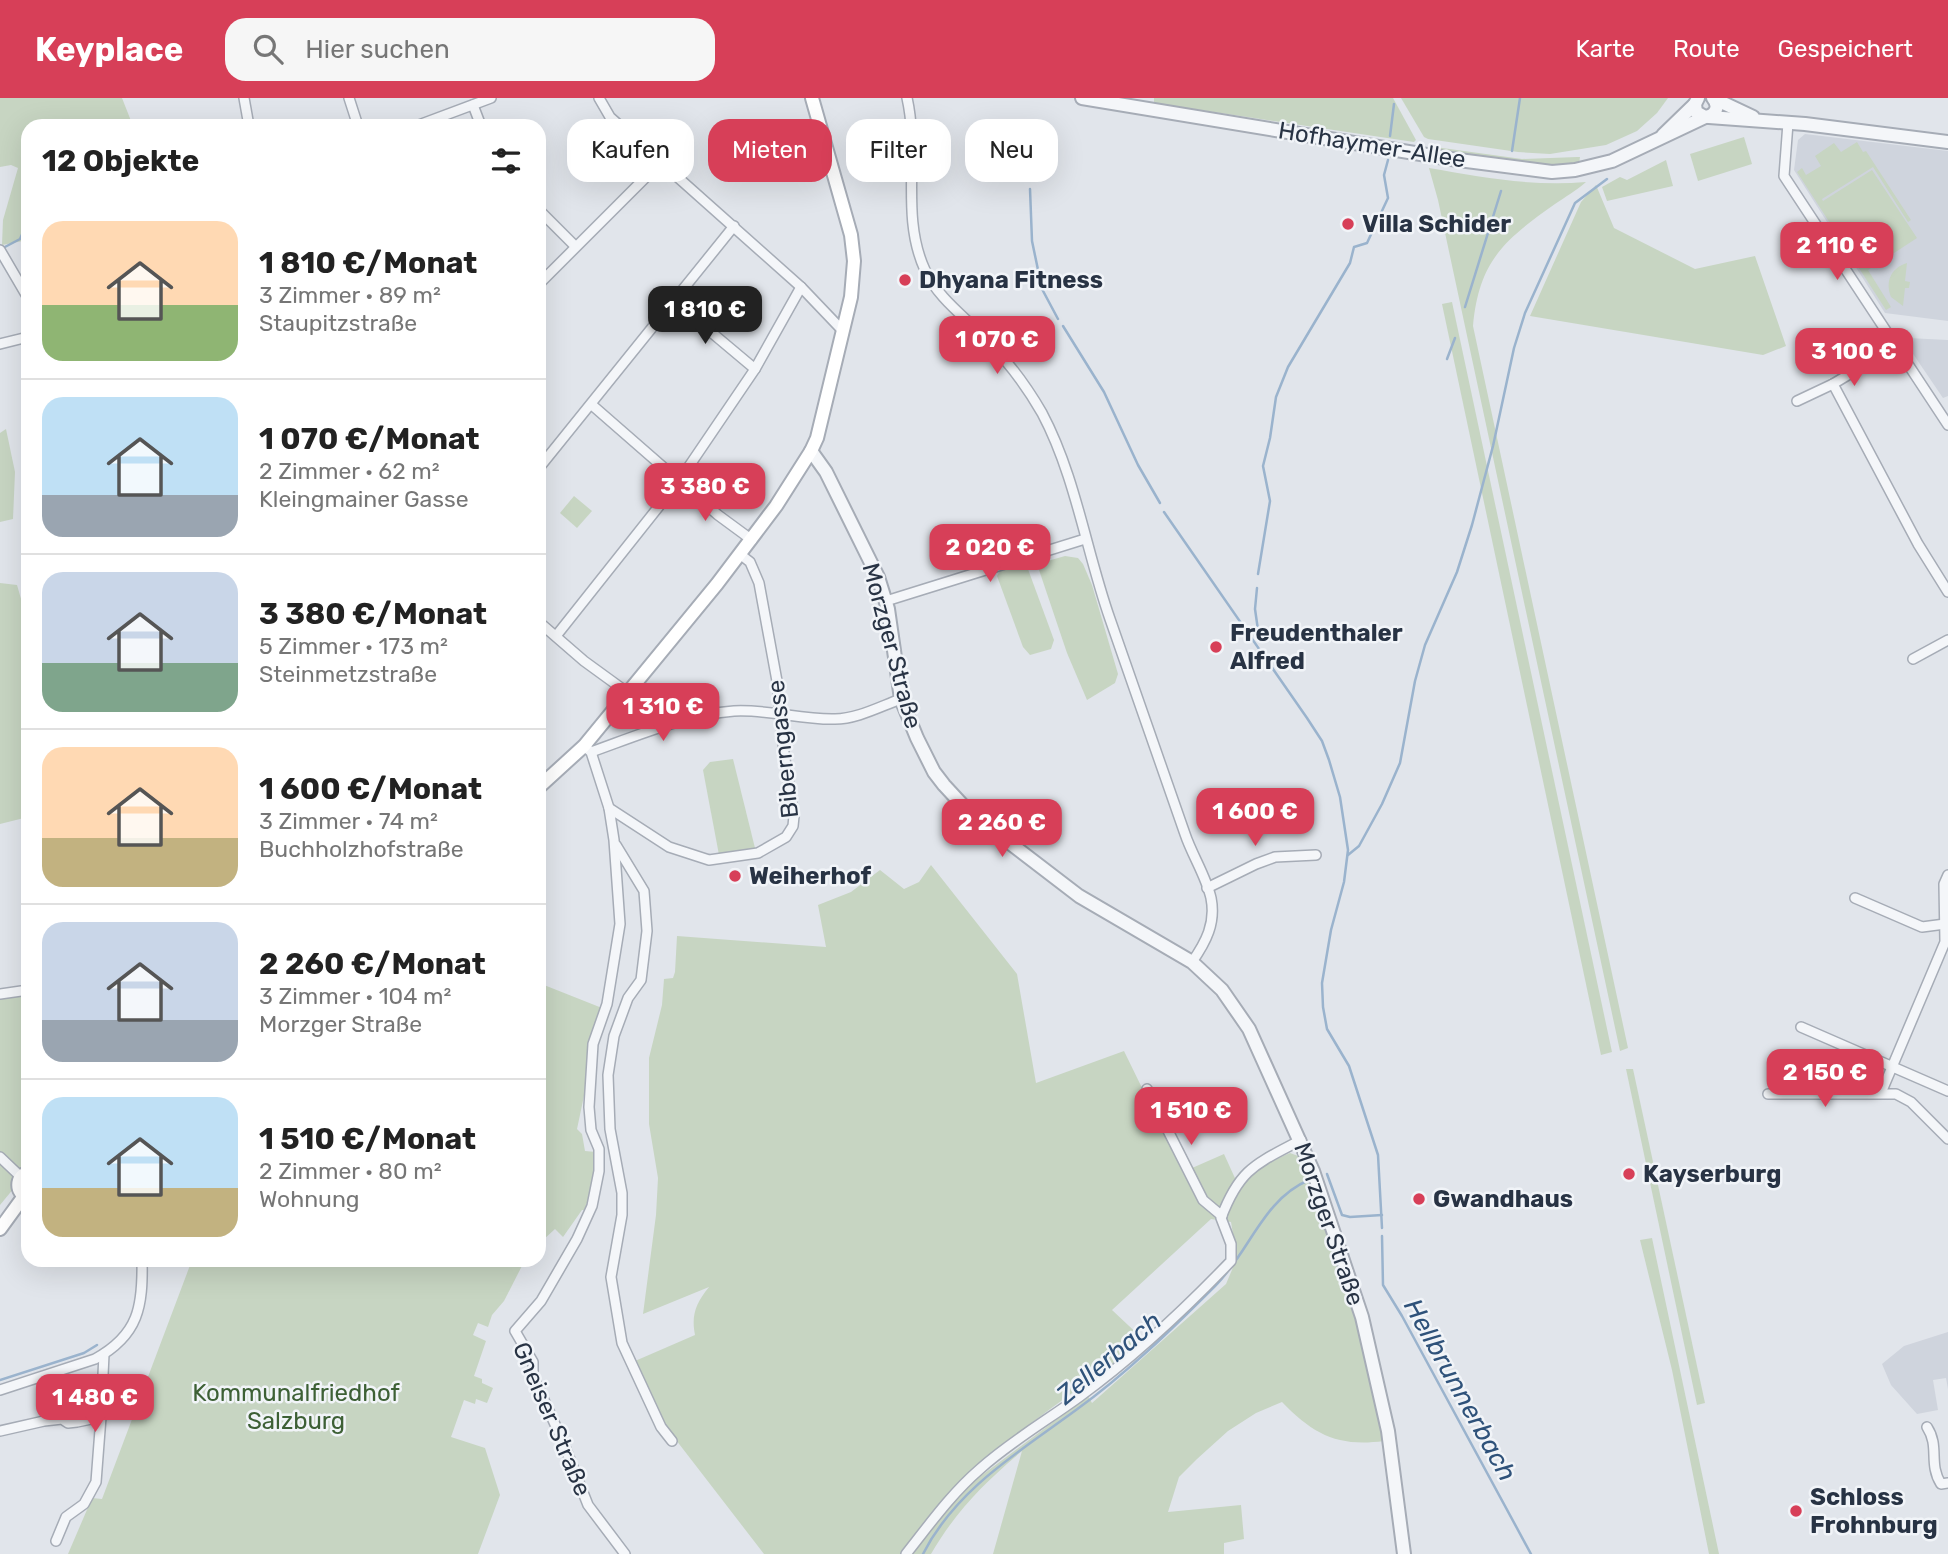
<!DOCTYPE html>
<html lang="de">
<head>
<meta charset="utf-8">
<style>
  :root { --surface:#fff; --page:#f6f6f6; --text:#222; --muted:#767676; --line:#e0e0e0; --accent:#d73f58 }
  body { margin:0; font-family:Rubik,sans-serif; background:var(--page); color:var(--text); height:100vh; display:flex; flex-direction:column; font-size:26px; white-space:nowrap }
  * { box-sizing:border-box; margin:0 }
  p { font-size:23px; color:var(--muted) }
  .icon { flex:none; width:38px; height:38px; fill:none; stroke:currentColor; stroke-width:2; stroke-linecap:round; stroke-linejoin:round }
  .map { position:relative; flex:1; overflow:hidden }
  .sheet { position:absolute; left:21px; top:21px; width:525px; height:1148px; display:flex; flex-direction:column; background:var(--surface); border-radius:21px; box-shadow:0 7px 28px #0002 }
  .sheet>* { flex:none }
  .banner { position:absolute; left:567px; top:21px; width:665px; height:63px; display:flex; gap:14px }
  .price { position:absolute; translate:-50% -60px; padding:0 16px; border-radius:14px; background:var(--accent); color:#fff; font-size:23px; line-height:46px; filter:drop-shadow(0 2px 4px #0008) }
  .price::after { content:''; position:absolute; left:50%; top:42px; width:21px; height:16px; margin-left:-10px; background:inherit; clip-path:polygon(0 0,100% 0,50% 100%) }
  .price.active { background:#222; color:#fff }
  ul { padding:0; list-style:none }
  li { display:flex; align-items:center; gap:21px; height:175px; padding:0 21px }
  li+li { border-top:2px solid var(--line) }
  li span { display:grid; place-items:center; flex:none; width:196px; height:140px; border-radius:21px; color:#555 }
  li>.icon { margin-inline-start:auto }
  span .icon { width:84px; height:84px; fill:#fffc; stroke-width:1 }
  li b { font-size:30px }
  h2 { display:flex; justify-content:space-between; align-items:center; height:84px; padding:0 21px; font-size:30px }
  .tag { padding:0 24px; border-radius:21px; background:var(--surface); box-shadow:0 7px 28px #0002; font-size:24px; line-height:63px }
  .tag.active { background:var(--accent); color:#fff }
  header { display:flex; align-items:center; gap:42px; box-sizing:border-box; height:98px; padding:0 35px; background:var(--accent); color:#fff }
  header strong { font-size:33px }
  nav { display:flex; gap:38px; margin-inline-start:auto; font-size:24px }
  .search { width:490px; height:63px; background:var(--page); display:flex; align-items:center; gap:18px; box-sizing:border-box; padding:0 24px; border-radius:21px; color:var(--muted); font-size:26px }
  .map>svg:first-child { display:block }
  .built { fill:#cfd4dd }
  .green { fill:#c7d5c2 }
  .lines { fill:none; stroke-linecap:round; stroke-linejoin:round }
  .stream { stroke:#9ab3cd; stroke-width:2.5 }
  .minor-casing { stroke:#a6acb6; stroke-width:12 }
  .tertiary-casing { stroke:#a6acb6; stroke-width:16 }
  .secondary-casing { stroke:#a6acb6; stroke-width:16 }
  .minor { stroke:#f4f6f9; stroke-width:9 }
  .tertiary { stroke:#f4f6f9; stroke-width:12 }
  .secondary { stroke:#fff; stroke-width:12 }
  .poi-dot { fill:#d73f58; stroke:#f1f4f8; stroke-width:2.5 }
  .labels { text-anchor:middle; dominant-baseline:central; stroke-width:5; stroke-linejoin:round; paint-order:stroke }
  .street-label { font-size:24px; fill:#283344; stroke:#f1f4f8 }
  .poi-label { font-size:24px; font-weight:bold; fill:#283344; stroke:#f1f4f8; text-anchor:start }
  .park-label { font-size:24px; fill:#3d6035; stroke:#f1f4f8 }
  .water-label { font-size:26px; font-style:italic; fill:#2f527a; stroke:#f1f4f8 }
</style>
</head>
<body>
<header>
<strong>Keyplace</strong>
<div class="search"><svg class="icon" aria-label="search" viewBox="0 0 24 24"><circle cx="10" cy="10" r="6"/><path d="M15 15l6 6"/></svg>Hier suchen</div>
<nav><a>Karte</a><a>Route</a><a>Gespeichert</a></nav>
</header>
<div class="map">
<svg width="1948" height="1456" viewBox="0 0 1948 1456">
  <rect width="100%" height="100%" fill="#e1e5eb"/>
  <g class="built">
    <path d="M1805,36L1948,53V223L1885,215L1794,72L1798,42Z"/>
    <path d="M1908,240L1948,242V298L1943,300L1905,244Z"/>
    <path d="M1948,1234V1291L1946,1280L1933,1282L1938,1312L1917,1316L1891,1287L1882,1266L1904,1248Z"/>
  </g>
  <g class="green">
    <path d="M0,0H122L133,28H28V142L2,147L3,122L18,70L11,67L0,69Z"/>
    <path d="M1154,0H1393L1416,42L1414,44L1154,5Z"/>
    <path d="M1401,0H1668L1657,15L1637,33L1606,47L1550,56L1518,54L1428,41L1424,39Z"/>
    <path d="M1744,39L1752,66L1698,83L1690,56Z"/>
    <path d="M1857,44L1863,54L1866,53L1911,122L1908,124L1873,69L1822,101L1823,103L1872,72L1917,140L1868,172L1891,209L1886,212L1797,74L1802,70L1806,77L1821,68L1815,58L1834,45L1841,54Z"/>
    <path d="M1435,49L1522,61L1577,59H1580L1579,66C1531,70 1483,60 1435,52Z"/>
    <path d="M1666,62L1673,88L1607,103L1602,89L1620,79L1627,82Z"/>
    <path d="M1429,70C1481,79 1533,89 1586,84C1576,93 1565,99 1555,106C1504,142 1479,163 1473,228L1628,950L1620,953L1438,102Z"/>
    <path d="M1596,87L1614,130L1695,171L1755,158L1786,248L1763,257L1530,218L1581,104Z"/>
    <path d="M1907,165L1905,183L1910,184L1909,190H1905L1903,208L1891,199C1885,183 1891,170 1907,165Z"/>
    <path d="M1452,204L1612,954L1601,957L1442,206Z"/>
    <path d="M6,331L15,374L13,421L0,424V335Z"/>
    <path d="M574,398L592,413L577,430L560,415Z"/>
    <path d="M1065,458L1078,460L1083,466L1092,487L1118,576L1115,585L1087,602L1067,555L1037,466Z"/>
    <path d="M1025,463L1054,542L1051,551L1030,557L1023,549L997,478L1001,471Z"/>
    <path d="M0,485L17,487L28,525V726L24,720L0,726Z"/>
    <path d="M733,661L755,750L719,757L703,672L710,664Z"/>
    <path d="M931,767L1017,876L1036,985L1124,953L1183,1074L1224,1056L1239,1089C1254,1071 1270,1064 1290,1055L1301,1059L1320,1106L1366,1253L1384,1343C1338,1349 1314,1337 1282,1304L1256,1315L1228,1333L1197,1361L1179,1379L1168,1414L1241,1407L1244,1441L1224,1445V1456H993L1022,1353C984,1385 956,1413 931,1456H913L939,1419L966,1389L1088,1298L1092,1305L1226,1186L1237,1160L1231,1124L1211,1121L1112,1212L1144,1242C1059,1308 961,1364 901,1456H764L666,1329L635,1263L695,1237C691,1217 696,1205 709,1189L643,1216L656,1117L658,1080L649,1026V960L662,907L664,881L673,880L675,874L677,838L826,849L818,807L851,794L880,772L904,791L919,784Z"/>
    <path d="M539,885L602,910L588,944L589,974L577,1031L582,1036L585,1053L596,1054L592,1087L594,1088L584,1112H582L563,1139L555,1131L543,1142L541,1147L539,1146Z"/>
    <path d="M28,897V1073L0,1107V901Z"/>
    <path d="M1626,971H1633L1705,1305L1697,1307Z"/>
    <path d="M1652,1140L1719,1456H1709L1672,1272L1640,1142Z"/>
    <path d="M192,1162H525L504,1203L492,1217L488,1229L478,1225L473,1237L486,1243L474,1278L482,1281V1285L493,1290L487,1305L476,1301L475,1306L464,1302L451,1339L485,1350L500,1397L478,1456H68L92,1400L102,1401Z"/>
  </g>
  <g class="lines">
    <g class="stream">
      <path d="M1390,38L1394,6"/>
      <path d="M1512,53L1520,0"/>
      <path d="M1030,91L1032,143L1042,191L1058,221"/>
      <path d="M3,150L20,141L28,123"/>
      <path d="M1465,209L1501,93"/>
      <path d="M1063,228L1104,294L1138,367L1160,405"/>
      <path d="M1447,261L1455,240"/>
      <path d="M1164,414L1307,620L1322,643L1329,662L1340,699L1348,752L1344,784L1331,832L1322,885L1323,909L1327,931L1349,968L1378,1057L1382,1130"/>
      <path d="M1258,476L1270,403L1263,368L1270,340L1276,299L1288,269L1350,165L1354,149L1367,145L1388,100L1384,77L1388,62"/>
      <path d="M1257,490L1255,511L1258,532"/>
      <path d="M1348,757L1359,748L1382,706L1400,665L1415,583L1425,547L1457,474L1472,427L1493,348L1514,250L1525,215L1575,105L1607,81"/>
      <path d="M1327,1076L1342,1117L1350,1119L1382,1117"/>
      <path d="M1382,1138L1383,1187L1402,1218L1531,1456"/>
      <path d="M0,1282L84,1255L97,1247"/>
      <path d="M923,1456C956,1391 1019,1354 1076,1312C1126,1276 1172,1231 1215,1188C1249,1155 1263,1101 1309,1082"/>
    </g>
    <defs>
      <g id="minor">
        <path d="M244,0L249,28"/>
        <path d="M349,0L358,28"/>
        <path d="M599,0L610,19L801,189L843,233"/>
        <path d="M907,0C920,57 900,118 925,172C938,200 964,218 984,239C1006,261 1027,289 1042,315C1076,379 1086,453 1110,521C1135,593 1160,664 1185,736C1192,757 1206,778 1211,800C1216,825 1206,844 1192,864"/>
        <path d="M473,7L481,28"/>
        <path d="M1788,25L1784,78L1948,327"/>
        <path d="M416,28L491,0"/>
        <path d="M539,112L575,148"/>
        <path d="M0,152L28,200"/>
        <path d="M539,186L661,64"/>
        <path d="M674,203L755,271"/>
        <path d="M0,246L28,239"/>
        <path d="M1833,286L1918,446L1948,494"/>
        <path d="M1797,303L1833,286L1896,248"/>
        <path d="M592,307L718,417L752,442"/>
        <path d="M539,370L734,128"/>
        <path d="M886,503L1085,441"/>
        <path d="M539,524L584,563L628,595"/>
        <path d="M556,538L679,383L755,271L801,189"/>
        <path d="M1913,561L1948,542"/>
        <path d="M584,648L591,654L609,710L614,742L620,826L607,906L593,946L589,1009L591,1032L599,1051V1073L592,1108L577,1141L541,1203L515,1233L533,1264V1278L563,1344L588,1407L625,1456"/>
        <path d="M591,654C636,638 685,617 734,613C768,611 802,622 835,621C857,621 881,608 901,601"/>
        <path d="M609,710L669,749L709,762L758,755L786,739L793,728L794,718L784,655L777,583L759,485L750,464L741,457"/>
        <path d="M616,747L644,793L647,833L641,882L628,900L614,938L608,977L610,1031L622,1095V1117L611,1179L622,1245L661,1329L672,1343"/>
        <path d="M1207,790L1256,766L1275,759L1316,757"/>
        <path d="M1855,800L1922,829L1945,826"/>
        <path d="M0,896L28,892"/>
        <path d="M1801,929L1948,993"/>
        <path d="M1147,991L1203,1102L1222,1118"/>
        <path d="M1881,995L1945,844L1944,786L1948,777"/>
        <path d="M1768,996H1896L1911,1004L1948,1041"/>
        <path d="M0,1059L21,1079"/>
        <path d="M0,1292L95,1261C139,1237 143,1208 142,1162"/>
        <path d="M1927,1329C1940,1349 1928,1365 1941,1386L1948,1385"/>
        <path d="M0,1333L44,1323L62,1321L68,1325L77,1324L101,1319L104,1256"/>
        <path d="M56,1443L66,1419L84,1406L96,1384L101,1319"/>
        <path d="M906,1456C929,1427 951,1396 980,1371C1010,1344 1046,1323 1079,1299C1134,1259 1184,1212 1231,1163V1146L1221,1120C1240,1070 1256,1066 1301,1042"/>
      </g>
      <g id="tertiary">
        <path d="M1082,0L1451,61L1552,74L1575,72L1612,63L1705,19"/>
        <path d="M1698,0L1695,6L1696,14L1705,19C1716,18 1720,8 1713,0"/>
        <path d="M1715,1L1753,19"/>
        <path d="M1709,19L1805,26L1948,44"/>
        <path d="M1663,37L1695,6"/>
        <path d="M811,353L826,374L878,479L888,511L901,601L917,640L934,674L944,687L968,713L1079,798L1192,864L1222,892L1249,931L1313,1073L1362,1219L1388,1333L1404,1456"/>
      </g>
      <g id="secondary">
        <path d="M539,689L584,648L717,486L776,408L811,353L817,340L851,199L854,163L851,137L812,0"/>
        <path d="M28,1074C15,1080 15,1094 28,1100"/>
        <path d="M0,1131L24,1098"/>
      </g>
    </defs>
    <use href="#minor" class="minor-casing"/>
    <use href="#tertiary" class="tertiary-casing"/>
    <use href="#secondary" class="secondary-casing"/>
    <use href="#minor" class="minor"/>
    <use href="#tertiary" class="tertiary"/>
    <use href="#secondary" class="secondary"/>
  </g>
  <g class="poi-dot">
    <circle cx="1348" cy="126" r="7"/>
    <circle cx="905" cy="182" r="7"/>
    <circle cx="1216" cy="549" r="7"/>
    <circle cx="735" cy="778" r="7"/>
    <circle cx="1629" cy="1076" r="7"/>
    <circle cx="1419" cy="1101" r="7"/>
    <circle cx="1796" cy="1413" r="7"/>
  </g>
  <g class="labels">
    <g class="street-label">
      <text transform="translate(1372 47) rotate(9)">Hofhaymer-Allee</text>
      <text transform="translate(892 548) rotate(75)">Morzger Straße</text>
      <text transform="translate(783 651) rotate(-96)">Biberngasse</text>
      <text transform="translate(1329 1126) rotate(71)">Morzger Straße</text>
      <text transform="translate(552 1321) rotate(67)">Gneiser Straße</text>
    </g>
    <g class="poi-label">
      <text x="1362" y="126">Villa Schider</text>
      <text x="919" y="182">Dhyana Fitness</text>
      <text x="1230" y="535">Freudenthaler<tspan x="1230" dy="28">Alfred</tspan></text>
      <text x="749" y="778">Weiherhof</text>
      <text x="1643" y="1076">Kayserburg</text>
      <text x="1433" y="1101">Gwandhaus</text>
      <text x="1810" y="1399">Schloss<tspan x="1810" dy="28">Frohnburg</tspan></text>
    </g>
    <g class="park-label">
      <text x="296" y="1295">Kommunalfriedhof<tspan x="296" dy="28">Salzburg</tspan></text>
    </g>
    <g class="water-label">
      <text transform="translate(1109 1260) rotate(-40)">Zellerbach</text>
      <text transform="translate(1460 1292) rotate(61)">Hellbrunnerbach</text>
    </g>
  </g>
</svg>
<b class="price" style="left:1837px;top:184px">2 110 €</b>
<b class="price active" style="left:705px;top:248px">1 810 €</b>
<b class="price" style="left:997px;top:278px">1 070 €</b>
<b class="price" style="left:1854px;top:290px">3 100 €</b>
<b class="price" style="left:705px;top:425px">3 380 €</b>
<b class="price" style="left:990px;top:486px">2 020 €</b>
<b class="price" style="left:663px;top:645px">1 310 €</b>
<b class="price" style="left:1255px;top:750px">1 600 €</b>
<b class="price" style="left:1002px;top:761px">2 260 €</b>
<b class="price" style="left:1825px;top:1011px">2 150 €</b>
<b class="price" style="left:1191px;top:1049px">1 510 €</b>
<b class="price" style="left:95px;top:1336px">1 480 €</b>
<div class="banner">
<a class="tag">Kaufen</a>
<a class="tag active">Mieten</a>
<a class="tag">Filter</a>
<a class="tag">Neu</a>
</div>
<section class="sheet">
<h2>12 Objekte<svg class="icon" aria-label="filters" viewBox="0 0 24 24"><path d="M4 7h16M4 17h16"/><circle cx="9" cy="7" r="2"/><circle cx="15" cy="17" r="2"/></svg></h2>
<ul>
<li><span style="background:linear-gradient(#ffd9b3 60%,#8fb573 0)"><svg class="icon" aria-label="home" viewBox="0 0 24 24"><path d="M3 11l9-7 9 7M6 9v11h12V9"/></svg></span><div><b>1 810 €/Monat</b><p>3 Zimmer · 89 m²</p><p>Staupitzstraße</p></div></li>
<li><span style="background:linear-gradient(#bfe0f5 70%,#9aa5b1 0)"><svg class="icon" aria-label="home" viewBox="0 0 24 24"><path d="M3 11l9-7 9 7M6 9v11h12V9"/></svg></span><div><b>1 070 €/Monat</b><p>2 Zimmer · 62 m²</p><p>Kleingmainer Gasse</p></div></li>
<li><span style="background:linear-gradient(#c9d6e8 65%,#7fa58c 0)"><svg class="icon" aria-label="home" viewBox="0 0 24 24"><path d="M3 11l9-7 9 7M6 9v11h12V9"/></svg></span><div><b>3 380 €/Monat</b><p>5 Zimmer · 173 m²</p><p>Steinmetzstraße</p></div></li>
<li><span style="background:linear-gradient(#ffd9b3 65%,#c2b280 0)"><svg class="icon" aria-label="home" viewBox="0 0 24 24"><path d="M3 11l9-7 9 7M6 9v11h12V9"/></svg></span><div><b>1 600 €/Monat</b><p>3 Zimmer · 74 m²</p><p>Buchholzhofstraße</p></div></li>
<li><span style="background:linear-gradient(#c9d6e8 70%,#9aa5b1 0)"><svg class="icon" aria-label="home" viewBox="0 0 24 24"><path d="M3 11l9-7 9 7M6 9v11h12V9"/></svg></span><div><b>2 260 €/Monat</b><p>3 Zimmer · 104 m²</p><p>Morzger Straße</p></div></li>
<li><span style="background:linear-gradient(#bfe0f5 65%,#c2b280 0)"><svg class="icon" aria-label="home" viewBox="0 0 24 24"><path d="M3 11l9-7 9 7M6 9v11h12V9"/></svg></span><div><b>1 510 €/Monat</b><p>2 Zimmer · 80 m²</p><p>Wohnung</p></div></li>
</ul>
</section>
</div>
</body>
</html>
